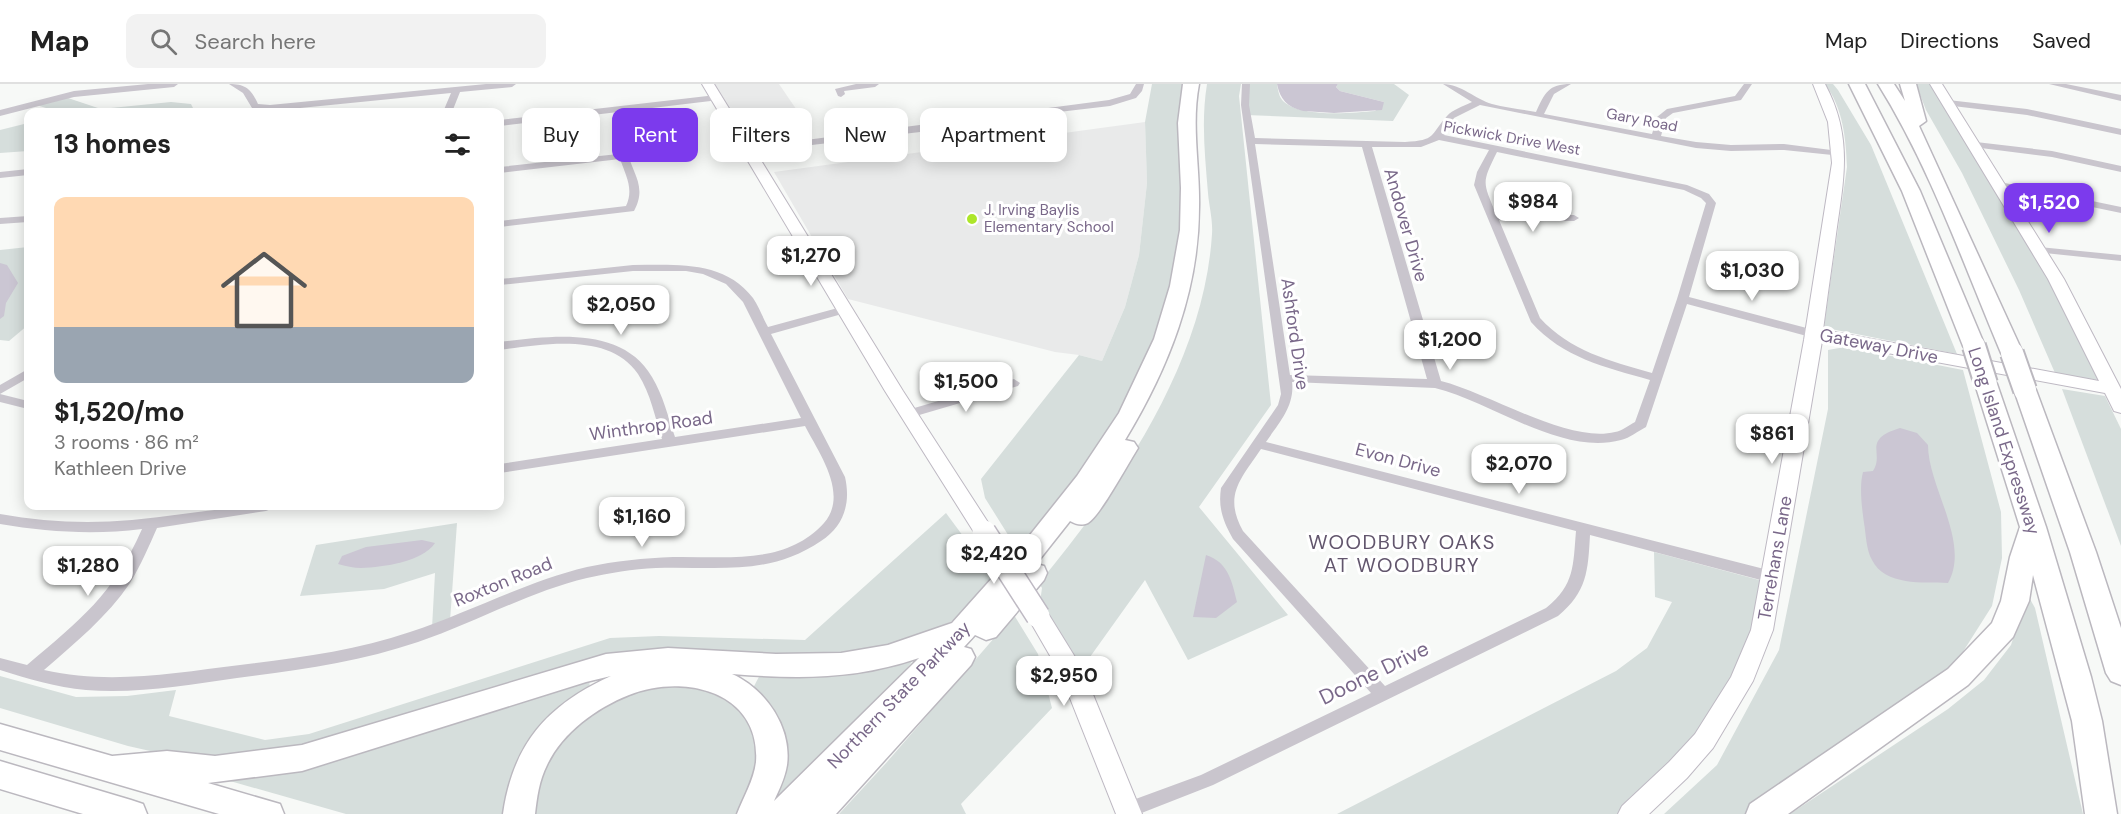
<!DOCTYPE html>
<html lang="en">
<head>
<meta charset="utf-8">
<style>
  :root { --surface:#fff; --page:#f2f2f2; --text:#222; --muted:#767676; --line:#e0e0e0; --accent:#7c3aed }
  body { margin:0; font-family:"DM Sans",sans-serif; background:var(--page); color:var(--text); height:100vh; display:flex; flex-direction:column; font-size:22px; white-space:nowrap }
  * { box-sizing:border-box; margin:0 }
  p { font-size:20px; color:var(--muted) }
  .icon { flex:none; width:33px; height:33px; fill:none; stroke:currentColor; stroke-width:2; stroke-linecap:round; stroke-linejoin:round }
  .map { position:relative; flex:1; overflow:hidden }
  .details { position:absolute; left:24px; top:24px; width:480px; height:402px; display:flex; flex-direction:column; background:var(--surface); border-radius:12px; box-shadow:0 3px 15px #0003 }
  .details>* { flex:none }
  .top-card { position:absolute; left:522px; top:24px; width:570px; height:54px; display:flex; gap:12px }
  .price { position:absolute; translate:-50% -51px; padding:0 14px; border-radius:12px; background:#fff; color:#222; font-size:20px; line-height:39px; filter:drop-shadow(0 2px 3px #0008) }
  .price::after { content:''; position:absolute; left:50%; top:36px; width:18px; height:14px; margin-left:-9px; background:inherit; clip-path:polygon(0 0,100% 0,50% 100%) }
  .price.active { background:var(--accent); color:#fff }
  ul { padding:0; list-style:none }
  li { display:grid; align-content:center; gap:12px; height:318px; padding:0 30px }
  li span { display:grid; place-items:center; height:186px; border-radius:12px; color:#555 }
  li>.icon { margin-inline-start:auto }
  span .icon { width:108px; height:108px; fill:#fffc; stroke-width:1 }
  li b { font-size:26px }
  h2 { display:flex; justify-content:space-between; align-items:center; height:72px; padding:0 30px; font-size:26px }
  .chip { padding:0 21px; border-radius:12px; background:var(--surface); box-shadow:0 3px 15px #0003; font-size:21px; line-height:54px }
  .chip.active { background:var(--accent); color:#fff }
  header { display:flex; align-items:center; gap:36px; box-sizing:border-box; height:84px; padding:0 30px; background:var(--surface); border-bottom:2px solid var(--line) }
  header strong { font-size:28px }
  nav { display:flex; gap:33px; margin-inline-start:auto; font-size:21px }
  .search { width:420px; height:54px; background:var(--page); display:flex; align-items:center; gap:15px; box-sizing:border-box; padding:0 21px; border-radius:12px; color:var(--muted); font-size:22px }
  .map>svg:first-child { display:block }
  .built { fill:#e9eaea }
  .green { fill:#d6dedc }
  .water { fill:#cbc6d3 }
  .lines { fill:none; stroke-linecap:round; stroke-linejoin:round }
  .secondary-casing { stroke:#beb9c3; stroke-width:2 }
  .highway-casing { stroke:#bbb8bf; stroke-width:3 }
  .street { fill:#c9c5cd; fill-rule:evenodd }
  .secondary { fill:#fff; fill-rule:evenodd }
  .highway { fill:#fff; fill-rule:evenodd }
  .secondary-bridge-casing { stroke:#beb9c3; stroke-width:26; stroke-linecap:butt }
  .highway-bridge-casing { stroke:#bbb8bf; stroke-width:26; stroke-linecap:butt }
  .secondary-bridge { stroke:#fff; stroke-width:23 }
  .highway-bridge { stroke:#fff; stroke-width:22 }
  .poi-dot { fill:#ade62a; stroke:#fff; stroke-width:2 }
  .labels { text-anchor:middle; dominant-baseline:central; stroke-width:6; stroke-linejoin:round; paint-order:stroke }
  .far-street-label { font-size:15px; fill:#796889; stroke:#fff }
  .far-poi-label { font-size:15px; fill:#796889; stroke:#fff; text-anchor:start }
  .street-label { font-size:18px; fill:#796889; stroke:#fff }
  .neighbourhood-label { font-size:20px; letter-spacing:1.5px; fill:#62566d; stroke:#fff }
  .near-street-label { font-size:21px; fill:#796889; stroke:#fff }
</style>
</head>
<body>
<header>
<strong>Map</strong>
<div class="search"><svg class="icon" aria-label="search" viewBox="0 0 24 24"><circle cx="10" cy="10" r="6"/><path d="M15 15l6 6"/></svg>Search here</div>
<nav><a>Map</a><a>Directions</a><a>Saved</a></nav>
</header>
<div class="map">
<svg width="2121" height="730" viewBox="0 0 2121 730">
  <rect width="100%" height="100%" fill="#f7f9f7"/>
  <g class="built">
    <path d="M712,0H779L805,38L740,47Z"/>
    <path d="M1145,38L1147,99L1139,171L1125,223L1102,277L1079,271L1055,268L848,215L774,88Z"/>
  </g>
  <g class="green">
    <path d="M1152,0H1184L1186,111L1180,178L1161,243L1132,309L1080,396L1020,470L985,414L981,395L1079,271L1102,277L1125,223L1139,171L1147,99L1145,38Z"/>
    <path d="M1207,0H1241L1239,12L1271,321L1199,423L1288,531L1188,576L1145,496L1075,594L1038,532L1042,504L1039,499C1119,402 1204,279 1212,150C1213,136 1209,122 1208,109C1205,72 1201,37 1207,0Z"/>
    <path d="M1246,0H1277C1278,6 1279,13 1283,17C1301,34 1352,29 1375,27L1384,18L1340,7L1336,3L1338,0H1394L1409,11L1393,37L1246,31Z"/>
    <path d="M1825,0H1833L1838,6L1871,61L1957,270L1826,244L1824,242L1847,83C1846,54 1843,24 1825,0Z"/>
    <path d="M1916,0H1931L2059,213L2099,294L2096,296L2055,289L2019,206L1962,89L1926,26Z"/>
    <path d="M68,14L101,25L171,18L191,20L195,28H59L33,20Z"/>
    <path d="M28,39V67L0,69V46Z"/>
    <path d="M28,163V241L9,257L0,256V166Z"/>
    <path d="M1845,263L1963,286L2001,428L2002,474L1992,522L1959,574L1923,605L1798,687L1764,719L1747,730H1664L1717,681L1779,566L1828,325V266Z"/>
    <path d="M2062,305L2105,312L2121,345V462Z"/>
    <path d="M946,429L997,498L958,534L917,555L861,571L796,575L650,567L403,640L230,678L159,669L128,662L0,624V592L76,613L127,612L176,606L169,632L265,656L309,650L610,554L659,552L805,556Z"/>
    <path d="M457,439L450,537L432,544L435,489L384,505L300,512L316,461Z"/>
    <path d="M1654,468L1763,497L1757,542L1735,594L1699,651L1623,730H1337L1616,587L1647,564L1672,518L1655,513Z"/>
    <path d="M2030,515L2035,524L2083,730H1790L1948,625L1984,596L2011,561L2025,517Z"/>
    <path d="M1014,531L1038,570L1052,624L961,720L966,730H839L887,678Z"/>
    <path d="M917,571L887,611L770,730L752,606L762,587Z"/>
    <path d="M589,592L590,609L509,730H346L230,697L233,693Z"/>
    <path d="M656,602L703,605L738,622L753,643L760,671L746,719L739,730H535L532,723L542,685L565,650L604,619Z"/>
  </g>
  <g class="water">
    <path d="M1277,0H1338L1336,3L1340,7L1384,18L1382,26L1334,29L1303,27C1287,23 1280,15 1277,0Z"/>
    <path d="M0,179L7,181L18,199L6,219L4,232L0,235Z"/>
    <path d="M1900,344L1917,349L1928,361C1928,403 1971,459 1948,499C1923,498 1885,502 1872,476C1866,466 1866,450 1864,439C1862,424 1859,403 1863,388L1873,387C1885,369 1861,356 1900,344Z"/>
    <path d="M422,456L435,459C422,478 384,483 361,484C354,484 345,482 338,480L342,472L366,463Z"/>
    <path d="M1206,471C1228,478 1232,497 1237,518L1216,534L1193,533Z"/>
  </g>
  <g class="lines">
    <defs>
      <g id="secondary">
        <path d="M702,0H714L903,307L991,443L995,448L991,453L984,455L977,453L885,307Z"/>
        <path d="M1813,0H1825C1853,52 1844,94 1836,150C1832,182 1827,214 1823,246L2099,297L2048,195L1930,0H1942L2064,195L2121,305V329L2114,327L2105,309L1822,257L1773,546L1753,597L1713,664L1687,694L1649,730H1618L1622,722L1669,678L1695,650L1731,593L1751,546L1804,256L1832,79L1828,38Z"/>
        <path d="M1038,523L1046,526L1083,586L1142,730H1116L1060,589L1027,532L1030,526Z"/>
      </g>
      <g id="highway">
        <path d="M1183,0H1199C1191,42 1200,82 1199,123C1199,208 1168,285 1125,356L1134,358L1138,364C1129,378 1100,432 1088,439C1081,442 1075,440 1070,437L1036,480L1044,482L1047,489L1044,496L996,553L986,556L975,551L964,563L971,565L975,573L971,581L836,730H737C743,714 754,696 756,678C761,607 683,589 629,611C596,624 562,649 547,681C539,697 537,713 535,730H503C513,660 547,621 611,592L586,598L302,687L208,699L280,720L284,730H219L0,666V640L112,672L167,667L215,672L302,661L606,570L668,564L776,570L841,569L888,561L952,539L1026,456L1077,392L1119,329L1154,255L1170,202L1180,146L1181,104L1178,39ZM919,574L774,717C779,706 785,694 787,681C792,644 766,605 732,590C799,595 854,596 919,574Z"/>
        <path d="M1849,0H1865L1920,107L1985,262L1982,267L1974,268L1966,267L1963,262L1902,107Z"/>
        <path d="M1878,0H1894L1905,17L1900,0H1916L1926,37L1919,42L2023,269L2020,274L2012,276L2004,274L2001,269C1963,179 1930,83 1878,0Z"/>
        <path d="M1986,293L1994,295L1997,300L2046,443L2091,593L2102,637L2117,730H2085L2072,637L2033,491L2029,517L2013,553L1968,601L1788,730H1746L1750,720L1948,585L1992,539L2001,517L2010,473L2020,443L1975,300L1978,295Z"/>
        <path d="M2025,299L2033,301L2036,306L2096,468L2121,544V601L2111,597L2106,589L2070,468L2014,306L2017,301Z"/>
        <path d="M0,677L131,716L143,720L147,730H83L0,705Z"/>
      </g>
    </defs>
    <use href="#secondary" class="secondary-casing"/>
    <use href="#highway" class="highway-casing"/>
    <g class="street">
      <path d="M148,0H178L174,3L74,13L0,32V26L74,7Z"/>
      <path d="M229,0C246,0 251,5 258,20L270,21L486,0H516L512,3L460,8L452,28H443L451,9L270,27L252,24L243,9Z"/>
      <path d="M856,0H879L875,3L844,7L845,10L841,13L838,12L835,5Z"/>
      <path d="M1136,0H1144L1142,7L1136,14L1110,22L991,36L945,45L746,69L741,66L746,63L797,57L793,40L798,37L803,40L806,56L1109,16L1130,10Z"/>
      <path d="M1242,0H1250L1249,21L1255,54L1405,58C1437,56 1429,52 1447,32C1452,26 1464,22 1472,18L1443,0C1461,0 1475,15 1492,20C1506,24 1521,25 1536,28C1545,9 1548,0 1571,0L1554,10L1544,30L1652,50L1657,33L1667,25L1735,12L1744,0H1752L1741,16L1673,29L1666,34L1661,52L1696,58L1731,61L1784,60L1839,67L1844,70L1842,72L1784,66L1731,67L1696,64L1480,21L1454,34L1444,51L1687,101L1709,110L1716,119L1689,213L1818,247L1820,250L1814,254L1687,220L1646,343C1638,347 1630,354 1621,356C1561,372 1492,318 1435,304L1292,298C1295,322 1279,339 1266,358L1772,487L1777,489L1780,493L1777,497L1772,499L1590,451C1588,487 1587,508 1558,532L1213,701L1139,730H1121L1119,726L1122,720L1201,691L1371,609L1233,455C1223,437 1218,424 1221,404L1278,321L1281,310L1241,21ZM1439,56L1489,66L1477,88L1474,101L1531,238C1563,274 1605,283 1650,296L1635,338C1629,341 1622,347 1615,348C1569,360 1489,309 1441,297L1372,63H1421ZM1255,60L1362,63L1427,295L1290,291ZM1497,68L1684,106L1701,114L1706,119L1677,215L1652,289C1610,277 1570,267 1540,234L1499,136L1574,137L1579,134L1574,131L1496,130C1483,98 1481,100 1497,68ZM1261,365L1576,447C1573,481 1575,501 1546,524L1385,602L1243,447C1223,411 1241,395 1261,365Z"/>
      <path d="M2049,0H2066L2121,11V17Z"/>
      <path d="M716,11L720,14L719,16L627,27C627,39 625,52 627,65C631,89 648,101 634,127L500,143V137L626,122C634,105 626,92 620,75L500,89V83L618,70V28L500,42V36Z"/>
      <path d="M1948,16L2027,25L2121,45V51L2027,31L1945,21L1944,19Z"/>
      <path d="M1976,58L2052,67L2121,82V88L2052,73L1973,63L1971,61Z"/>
      <path d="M28,85V91L0,94V88Z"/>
      <path d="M2000,98L2121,123V129L1996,103V99Z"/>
      <path d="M28,132V138L0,140V134Z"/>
      <path d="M2039,163L2121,171V177L2035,168L2034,166Z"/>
      <path d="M633,181C676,181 724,176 753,214C759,223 763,234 768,243L845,222L851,226L849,228L771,250L845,393C851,419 844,442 821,457C768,493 716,482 656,484C633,485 609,489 587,494C528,508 475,539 418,558C359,578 299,586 237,594C187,601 137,610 86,606C56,603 28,595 0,586V574L27,581C80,536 113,511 142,445C94,451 47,448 0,440V430C44,438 87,440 132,436C179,432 225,422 273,422L271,425L266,427L157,444C149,462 141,481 130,499C107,533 75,559 44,586C110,601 174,589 240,581C297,574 355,567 410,548C470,528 525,498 587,483C615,477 644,474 673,473C725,472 785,482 824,439C849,410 819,369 805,342L500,389V380L662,355C655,334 651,310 638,290C610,248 543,260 500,266V258C550,252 622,241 652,293C663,311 668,333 675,353L801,334L743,218L726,200L703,190L686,187H633L500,201V195Z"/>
      <path d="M28,285V294L0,310V301Z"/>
      <path d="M1014,295L1020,299L1018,302L909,334L902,330L904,327Z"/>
      <path d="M0,310L28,317V325L0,318Z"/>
    </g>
    <use href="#secondary" class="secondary"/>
    <use href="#highway" class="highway"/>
    <defs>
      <path id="secondary-bridge" d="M984,448L1038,532"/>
      <g id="highway-bridge">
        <path d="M1974,262L1986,300"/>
        <path d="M2012,269L2025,306"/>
      </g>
    </defs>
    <use href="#secondary-bridge" class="secondary-bridge-casing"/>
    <use href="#highway-bridge" class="highway-bridge-casing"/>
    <use href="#secondary-bridge" class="secondary-bridge"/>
    <use href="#highway-bridge" class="highway-bridge"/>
  </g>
  <circle class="poi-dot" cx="972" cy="135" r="6"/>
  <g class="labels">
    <g class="far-street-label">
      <text transform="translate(1642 36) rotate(11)">Gary Road</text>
      <text transform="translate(1512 54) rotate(10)">Pickwick Drive West</text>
    </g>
    <g class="far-poi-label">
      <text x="984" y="126">J. Irving Baylis<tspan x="984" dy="17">Elementary School</tspan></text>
    </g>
    <g class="street-label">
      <text transform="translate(1406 141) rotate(74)">Andover Drive</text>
      <text transform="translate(1295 250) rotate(82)">Ashford Drive</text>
      <text transform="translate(1879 262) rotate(11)">Gateway Drive</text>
      <text transform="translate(651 342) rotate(-8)">Winthrop Road</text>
      <text transform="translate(2004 357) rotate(72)">Long Island Expressway</text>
      <text transform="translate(1398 376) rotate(15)">Evon Drive</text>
      <text transform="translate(1775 474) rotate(-80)">Terrehans Lane</text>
      <text transform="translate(503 498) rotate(-22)">Roxton Road</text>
      <text transform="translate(899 611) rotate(-46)">Northern State Parkway</text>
    </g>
    <g class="neighbourhood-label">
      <text x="1402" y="458">WOODBURY OAKS<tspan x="1402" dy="23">AT WOODBURY</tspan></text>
    </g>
    <g class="near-street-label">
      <text transform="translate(1374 589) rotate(-26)">Doone Drive</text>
    </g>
  </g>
</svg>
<b class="price" style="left:1533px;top:149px">$984</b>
<b class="price active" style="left:2049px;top:150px">$1,520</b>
<b class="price" style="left:811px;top:203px">$1,270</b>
<b class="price" style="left:1752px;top:218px">$1,030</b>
<b class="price" style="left:621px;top:252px">$2,050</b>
<b class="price" style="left:1450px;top:287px">$1,200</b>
<b class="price" style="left:966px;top:329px">$1,500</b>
<b class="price" style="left:1772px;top:381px">$861</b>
<b class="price" style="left:1519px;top:411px">$2,070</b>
<b class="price" style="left:642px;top:464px">$1,160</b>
<b class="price" style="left:994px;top:501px">$2,420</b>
<b class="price" style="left:88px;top:513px">$1,280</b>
<b class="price" style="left:1064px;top:623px">$2,950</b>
<div class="top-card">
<a class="chip">Buy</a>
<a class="chip active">Rent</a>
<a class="chip">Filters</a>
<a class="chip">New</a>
<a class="chip">Apartment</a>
</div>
<section class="details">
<h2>13 homes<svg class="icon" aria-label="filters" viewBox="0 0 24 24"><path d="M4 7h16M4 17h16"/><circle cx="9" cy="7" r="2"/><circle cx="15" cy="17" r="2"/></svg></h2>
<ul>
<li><span style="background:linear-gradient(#ffd9b3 70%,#9aa5b1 0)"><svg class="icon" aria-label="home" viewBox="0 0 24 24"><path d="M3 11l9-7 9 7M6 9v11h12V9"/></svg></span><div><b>$1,520/mo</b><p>3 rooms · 86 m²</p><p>Kathleen Drive</p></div></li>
</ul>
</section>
</div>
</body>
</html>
